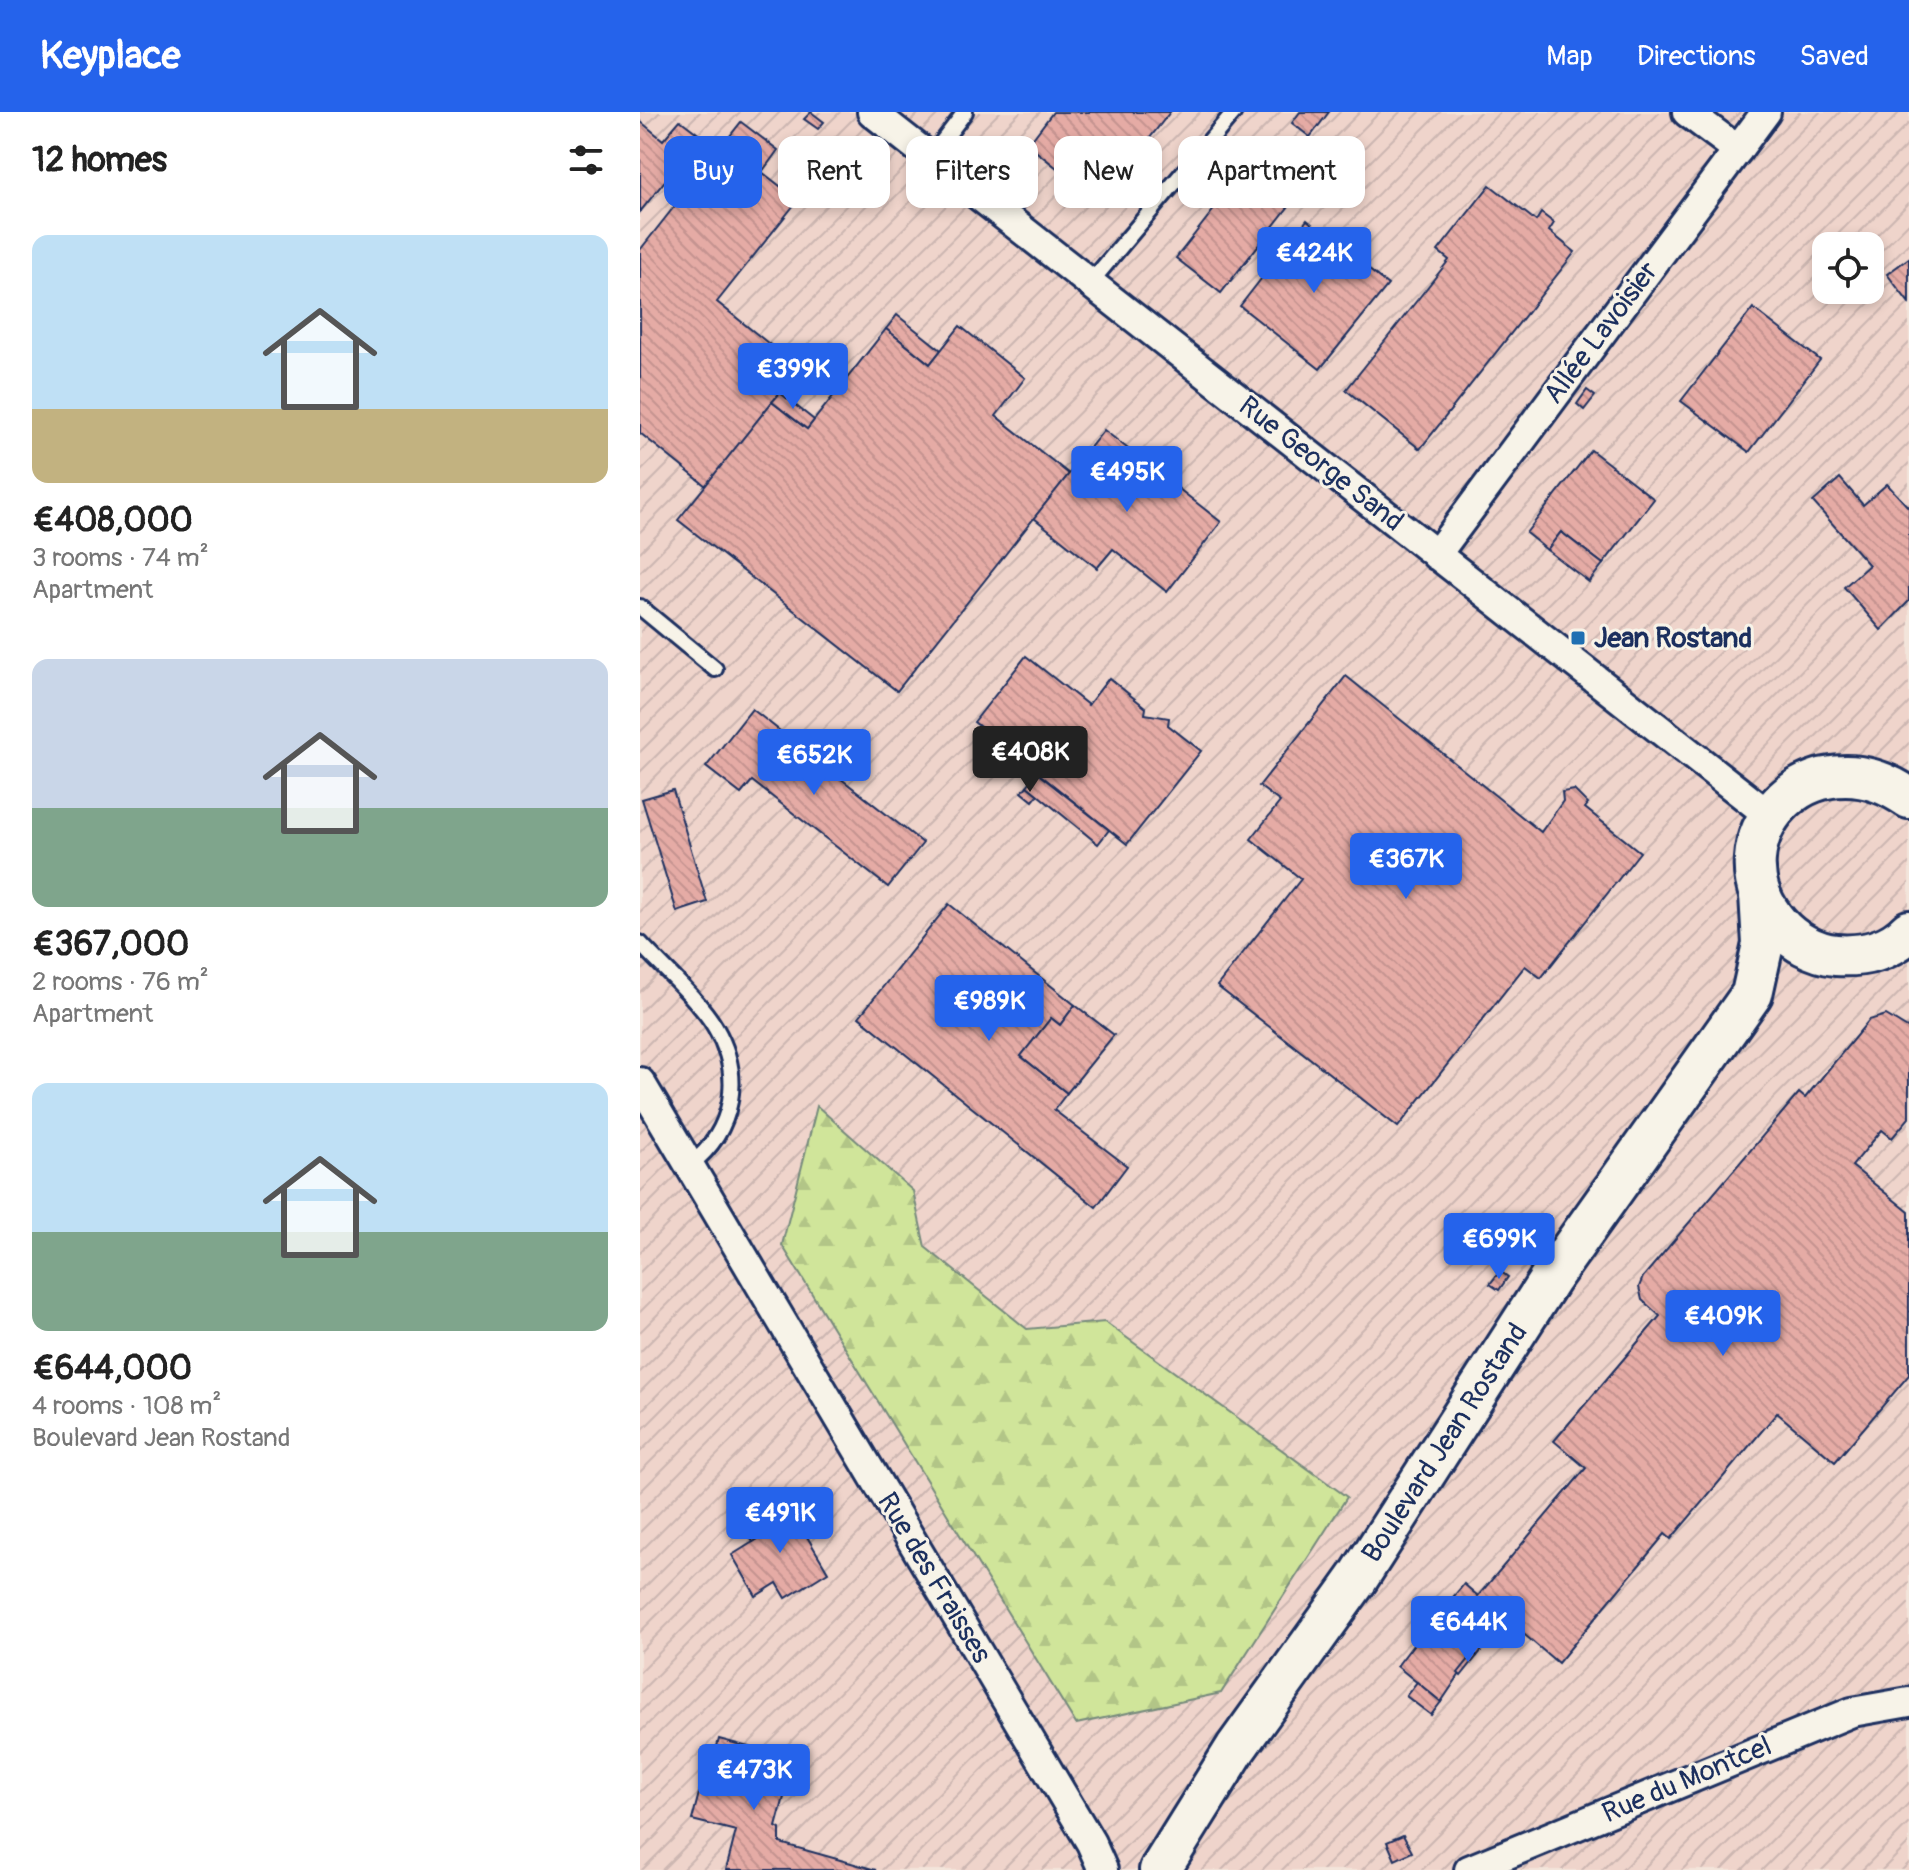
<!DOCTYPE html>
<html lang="en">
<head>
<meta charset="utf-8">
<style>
  :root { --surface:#fff; --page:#f2f2f2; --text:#222; --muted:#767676; --accent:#2563eb }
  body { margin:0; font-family:Pangolin,sans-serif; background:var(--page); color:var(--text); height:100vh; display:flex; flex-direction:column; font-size:30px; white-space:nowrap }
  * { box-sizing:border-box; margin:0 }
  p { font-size:26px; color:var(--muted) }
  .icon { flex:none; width:44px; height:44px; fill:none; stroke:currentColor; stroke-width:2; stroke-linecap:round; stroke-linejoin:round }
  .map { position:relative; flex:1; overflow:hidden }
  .drawer { display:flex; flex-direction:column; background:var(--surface); width:640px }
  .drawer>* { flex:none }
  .top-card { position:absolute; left:24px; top:24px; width:760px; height:72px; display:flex; gap:16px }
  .tools { position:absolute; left:1172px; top:120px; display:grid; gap:16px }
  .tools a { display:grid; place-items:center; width:72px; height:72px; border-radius:16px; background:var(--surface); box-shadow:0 4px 12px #0003; font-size:40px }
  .price { position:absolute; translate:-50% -68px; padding:0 18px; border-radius:8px; background:var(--accent); color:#fff; font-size:26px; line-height:52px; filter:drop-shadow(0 2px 4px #0008) }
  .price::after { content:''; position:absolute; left:50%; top:48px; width:24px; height:18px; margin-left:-12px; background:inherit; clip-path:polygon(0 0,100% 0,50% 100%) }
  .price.selected { background:#222; color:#fff }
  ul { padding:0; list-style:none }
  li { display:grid; align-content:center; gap:16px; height:424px; padding:0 32px }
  li span { display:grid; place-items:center; height:248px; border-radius:16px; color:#555 }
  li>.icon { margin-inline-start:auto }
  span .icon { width:144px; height:144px; fill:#fffc; stroke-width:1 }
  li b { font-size:34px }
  h2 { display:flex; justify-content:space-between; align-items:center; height:96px; padding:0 32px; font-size:34px }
  .chip { padding:0 28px; border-radius:16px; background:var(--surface); box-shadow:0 4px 12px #0003; font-size:28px; line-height:72px }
  .chip.selected { background:var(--accent); color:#fff }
  header { display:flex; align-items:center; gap:48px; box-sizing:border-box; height:112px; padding:0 40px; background:var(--accent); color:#fff }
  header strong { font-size:38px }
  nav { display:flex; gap:44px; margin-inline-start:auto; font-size:28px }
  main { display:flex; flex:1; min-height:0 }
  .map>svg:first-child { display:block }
  .industrial { fill:url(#industrial-furrows); fill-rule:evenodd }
  .forest { fill:url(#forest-firs); stroke:#768a7c; stroke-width:2 }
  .building { fill:url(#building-back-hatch); stroke:#1b2f5e; stroke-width:2 }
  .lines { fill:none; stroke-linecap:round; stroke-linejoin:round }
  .service-casing { stroke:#1b2f5e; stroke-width:20 }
  .minor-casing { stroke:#1b2f5e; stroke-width:34 }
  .secondary-casing { stroke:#1b2f5e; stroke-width:46 }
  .service { stroke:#f7f3e8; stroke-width:14 }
  .minor { stroke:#f7f3e8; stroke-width:28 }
  .secondary { stroke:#f7f3e8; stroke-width:40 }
  .poi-dot { fill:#1f6fb2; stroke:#f7f3e8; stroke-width:3 }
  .labels { text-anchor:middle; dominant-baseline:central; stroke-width:6; stroke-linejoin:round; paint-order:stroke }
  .street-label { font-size:28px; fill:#1b2f5e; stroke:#f7f3e8 }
  .poi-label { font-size:28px; font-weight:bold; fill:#1b2f5e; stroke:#f7f3e8; text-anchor:start }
</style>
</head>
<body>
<header>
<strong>Keyplace</strong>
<nav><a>Map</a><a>Directions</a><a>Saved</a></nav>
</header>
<main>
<section class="drawer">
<h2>12 homes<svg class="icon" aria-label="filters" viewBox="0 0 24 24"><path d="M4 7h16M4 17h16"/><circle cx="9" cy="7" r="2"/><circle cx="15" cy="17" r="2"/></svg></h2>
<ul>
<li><span style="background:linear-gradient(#bfe0f5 70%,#c2b280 0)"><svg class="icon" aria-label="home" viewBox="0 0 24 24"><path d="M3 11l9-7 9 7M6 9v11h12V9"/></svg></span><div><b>€408,000</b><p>3 rooms · 74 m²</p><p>Apartment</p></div></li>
<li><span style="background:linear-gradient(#c9d6e8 60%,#7fa58c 0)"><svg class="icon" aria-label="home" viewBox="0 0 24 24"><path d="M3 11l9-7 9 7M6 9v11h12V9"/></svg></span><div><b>€367,000</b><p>2 rooms · 76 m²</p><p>Apartment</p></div></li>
<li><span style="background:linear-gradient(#bfe0f5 60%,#7fa58c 0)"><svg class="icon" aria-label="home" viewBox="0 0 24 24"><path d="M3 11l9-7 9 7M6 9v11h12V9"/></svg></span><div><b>€644,000</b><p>4 rooms · 108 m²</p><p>Boulevard Jean Rostand</p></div></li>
</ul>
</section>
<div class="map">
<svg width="1269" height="1758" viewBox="0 0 1269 1758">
  <defs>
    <pattern id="industrial-furrows" width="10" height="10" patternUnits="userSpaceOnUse" patternTransform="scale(2)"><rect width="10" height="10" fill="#efd4cb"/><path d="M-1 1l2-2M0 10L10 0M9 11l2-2" fill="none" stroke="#ccb6b1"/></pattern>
    <pattern id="forest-firs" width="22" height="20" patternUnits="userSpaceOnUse" patternTransform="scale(2)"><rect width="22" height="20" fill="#d0e59a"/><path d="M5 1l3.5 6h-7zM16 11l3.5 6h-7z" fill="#b2c587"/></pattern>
    <pattern id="building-back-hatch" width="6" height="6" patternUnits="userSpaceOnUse" patternTransform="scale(2)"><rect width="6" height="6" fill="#e5aba5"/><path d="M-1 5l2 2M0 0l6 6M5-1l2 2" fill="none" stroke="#c49390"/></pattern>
  </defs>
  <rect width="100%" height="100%" fill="#f3e5db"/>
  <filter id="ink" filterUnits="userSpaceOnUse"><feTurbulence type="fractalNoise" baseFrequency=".0125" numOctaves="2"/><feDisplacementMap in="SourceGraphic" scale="16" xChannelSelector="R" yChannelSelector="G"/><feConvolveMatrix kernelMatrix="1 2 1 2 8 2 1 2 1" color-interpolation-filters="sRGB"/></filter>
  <g filter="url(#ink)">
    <path class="industrial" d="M0,0H1269V1758H0ZM1186,134H1230V178H1186Z"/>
    <path class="forest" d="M177,994L273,1079L285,1135L387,1217L465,1210L707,1385L581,1581L436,1612L142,1133Z"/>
    <g class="building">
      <path d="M171,0L184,10L178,17L164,7Z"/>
      <path d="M413,0H530L460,90L388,33Z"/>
      <path d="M660,0H689L670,25L652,11Z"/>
      <path d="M40,8L61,24L0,100V9L23,28Z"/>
      <path d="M101,10L138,38L122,60L158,88L77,190L159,256L66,374L0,321V138Z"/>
      <path d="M607,55L653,89L581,181L536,146Z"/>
      <path d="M850,73L896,109L901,101L914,111L909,119L935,140L780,337L706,278L809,148L798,139Z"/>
      <path d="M667,108L748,173L680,257L600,194Z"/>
      <path d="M1269,146V191L1247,162Z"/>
      <path d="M1113,196L1180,248L1109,340L1041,289Z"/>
      <path d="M257,203L301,238L290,252L246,217Z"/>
      <path d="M320,214L385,266L356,304L429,362L257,579L38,408L132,290L167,317L246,217L290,252Z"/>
      <path d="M947,278L955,284L944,298L937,292Z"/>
      <path d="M140,281L174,308L167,317L132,290Z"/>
      <path d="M464,318L581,410L527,480L473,437L457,456L394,406Z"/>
      <path d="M951,338L1014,387L963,452L921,420L907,438L886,421Z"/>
      <path d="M1200,366L1223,393L1247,372L1269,396V489L1241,518L1204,475L1229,453L1173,390Z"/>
      <path d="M921,420L963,452L949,470L907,438Z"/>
      <path d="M386,544L448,593L469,566L506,596L505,602L529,606L528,613L561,639L487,732L334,610Z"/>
      <path d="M706,564L901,720L923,689L922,680L934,678L948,692L945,696L1000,740L901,866L885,854L758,1015L577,874L661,767L611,727L640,690L619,674Z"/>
      <path d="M112,597L283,731L248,775L112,669L101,682L66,655Z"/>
      <path d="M397,661L469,718L458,732L387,674Z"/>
      <path d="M387,674L398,683L393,689L382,680Z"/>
      <path d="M33,678L67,790L37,800L2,687Z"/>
      <path d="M309,792L435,893L420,913L411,906L381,944L427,981L414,998L487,1054L456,1095L219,905Z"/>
      <path d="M435,893L474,923L427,981L381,944L411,906L420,913Z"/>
      <path d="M1246,903L1269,917V1006L1252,1026L1242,1018L1212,1054L1269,1100V1263L1195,1350L1137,1301L1031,1427L1025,1422L918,1551L867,1508L837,1544L834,1541L801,1590L757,1554L777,1528L781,1532L798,1511L794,1508L824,1472L838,1484L946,1356L914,1329L1020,1204L1002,1188L999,1175L1003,1165L1159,981L1165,986L1229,908Z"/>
      <path d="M860,1159L868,1165L859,1178L850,1172Z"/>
      <path d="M147,1391L188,1460L146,1486L137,1471L116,1484L92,1443L121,1425L113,1412Z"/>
      <path d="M160,1395L168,1407L160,1412L152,1400Z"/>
      <path d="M113,1412L121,1425L113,1430L105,1417Z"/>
      <path d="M794,1508L798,1511L781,1532L777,1528Z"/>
      <path d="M834,1541L837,1544L821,1564L818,1561Z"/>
      <path d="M777,1570L801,1590L791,1603L766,1584Z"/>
      <path d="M79,1627L138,1643L134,1659L150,1663L136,1715L140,1717V1731L236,1758H86L96,1719L52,1708L64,1662L69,1664Z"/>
      <path d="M763,1723L772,1740L755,1748L747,1730Z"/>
    </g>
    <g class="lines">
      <defs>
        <g id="service">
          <path d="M290,46L325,0"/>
          <path d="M450,171L594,0"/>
          <path d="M0,495L75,557"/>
          <path d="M0,831C21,854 60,889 75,915C104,964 94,1019 50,1053"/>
        </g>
        <g id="minor">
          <path d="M232,0L1130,704"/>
          <path d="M1047,0L1098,38"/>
          <path d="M796,443L1126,0"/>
          <path d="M0,970L451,1731L463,1758"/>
          <path d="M829,1758L1212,1600L1269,1590"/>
        </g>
        <g id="secondary">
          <path d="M1269,686C1169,615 1068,731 1138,812C1153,829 1174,841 1196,843C1222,845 1250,839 1269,819"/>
          <path d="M520,1758L596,1636L718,1466L910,1167L1112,882L1123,832L1120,782"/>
        </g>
      </defs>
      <use href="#service" class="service-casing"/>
      <use href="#minor" class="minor-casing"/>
      <use href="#secondary" class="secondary-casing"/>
      <use href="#service" class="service"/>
      <use href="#minor" class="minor"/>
      <use href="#secondary" class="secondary"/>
    </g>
  </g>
  <rect class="poi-dot" x="930" y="518" width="16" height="16" rx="4"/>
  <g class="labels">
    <g class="street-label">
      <text transform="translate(961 221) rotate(-53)">Allée Lavoisier</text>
      <text transform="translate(681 352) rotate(38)">Rue George Sand</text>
      <text transform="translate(805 1331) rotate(-57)">Boulevard Jean Rostand</text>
      <text transform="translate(294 1466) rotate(59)">Rue des Fraisses</text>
      <text transform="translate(1047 1668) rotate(-23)">Rue du Montcel</text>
    </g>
    <g class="poi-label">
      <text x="954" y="526">Jean Rostand</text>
    </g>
  </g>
</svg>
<div class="tools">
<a><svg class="icon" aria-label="locate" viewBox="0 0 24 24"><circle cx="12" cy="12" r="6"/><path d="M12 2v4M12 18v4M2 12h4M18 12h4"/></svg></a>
</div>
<b class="price" style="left:674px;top:183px">€424K</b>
<b class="price" style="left:153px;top:299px">€399K</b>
<b class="price" style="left:487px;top:402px">€495K</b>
<b class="price selected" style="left:390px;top:682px">€408K</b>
<b class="price" style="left:174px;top:685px">€652K</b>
<b class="price" style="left:766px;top:789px">€367K</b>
<b class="price" style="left:349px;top:931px">€989K</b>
<b class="price" style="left:859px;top:1169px">€699K</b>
<b class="price" style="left:1083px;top:1246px">€409K</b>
<b class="price" style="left:140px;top:1443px">€491K</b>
<b class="price" style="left:828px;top:1552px">€644K</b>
<b class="price" style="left:114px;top:1700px">€473K</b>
<div class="top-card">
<a class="chip selected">Buy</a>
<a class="chip">Rent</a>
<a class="chip">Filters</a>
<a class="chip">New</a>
<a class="chip">Apartment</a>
</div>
</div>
</main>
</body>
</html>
